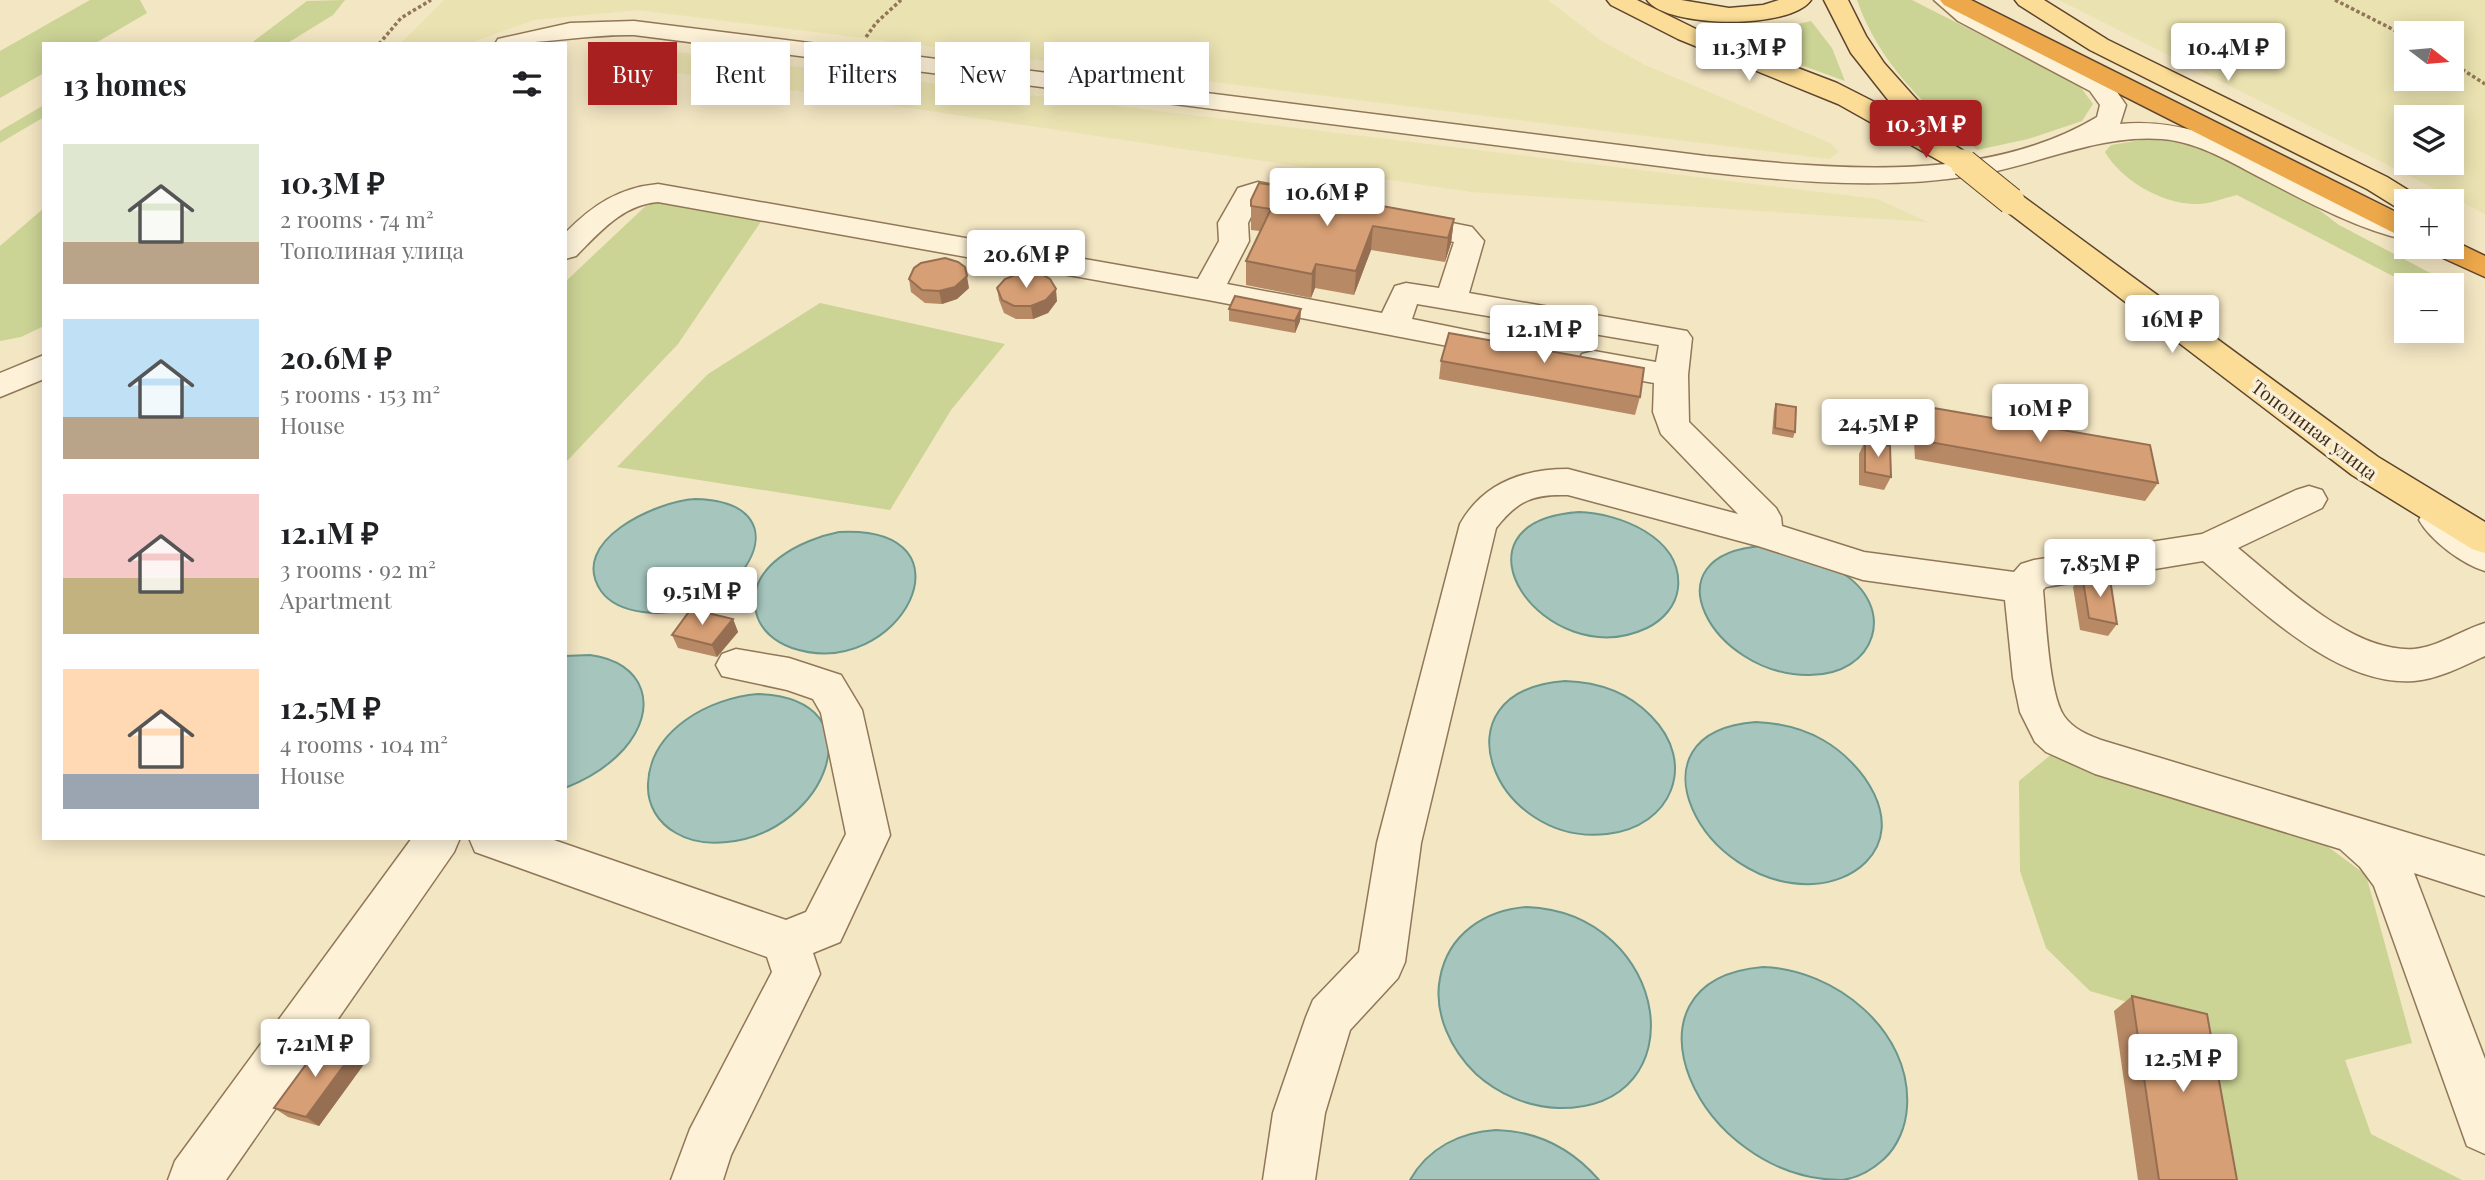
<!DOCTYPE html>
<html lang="en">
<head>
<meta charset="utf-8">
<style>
  :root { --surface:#fff; --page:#f6f6f6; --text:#202124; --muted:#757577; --accent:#a8201f }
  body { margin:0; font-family:"Playfair Display",serif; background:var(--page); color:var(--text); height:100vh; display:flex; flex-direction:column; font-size:26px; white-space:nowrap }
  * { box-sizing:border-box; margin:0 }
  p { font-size:23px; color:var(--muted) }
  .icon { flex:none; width:38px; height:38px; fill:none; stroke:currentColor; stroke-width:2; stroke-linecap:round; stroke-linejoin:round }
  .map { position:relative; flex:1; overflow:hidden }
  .side { position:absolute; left:42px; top:42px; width:525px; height:798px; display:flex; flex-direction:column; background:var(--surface); border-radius:0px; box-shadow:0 4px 18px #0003 }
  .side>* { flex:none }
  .hud { position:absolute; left:588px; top:42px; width:665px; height:63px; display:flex; gap:14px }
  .needle { width:46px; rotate:106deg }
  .controls { position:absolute; left:2394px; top:21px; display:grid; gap:14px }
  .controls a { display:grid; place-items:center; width:70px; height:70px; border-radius:0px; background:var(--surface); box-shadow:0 4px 18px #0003; font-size:35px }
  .price { position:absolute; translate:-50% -60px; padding:0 16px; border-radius:7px; background:#fff; color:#222; font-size:23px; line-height:46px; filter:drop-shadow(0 2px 4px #0008) }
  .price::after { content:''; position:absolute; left:50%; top:42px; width:21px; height:16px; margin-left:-10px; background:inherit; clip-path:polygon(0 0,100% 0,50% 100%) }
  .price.current { background:var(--accent); color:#fff }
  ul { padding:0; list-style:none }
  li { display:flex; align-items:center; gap:21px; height:175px; padding:0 21px }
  li span { display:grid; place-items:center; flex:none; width:196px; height:140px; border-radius:0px; color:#555 }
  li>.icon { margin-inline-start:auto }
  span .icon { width:84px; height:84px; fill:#fffc; stroke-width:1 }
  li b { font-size:30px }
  h2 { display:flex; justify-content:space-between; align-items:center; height:84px; padding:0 21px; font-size:30px }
  .chip { padding:0 24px; border-radius:0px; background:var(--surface); box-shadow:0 4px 18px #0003; font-size:24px; line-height:63px }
  .chip.current { background:var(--accent); color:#fff }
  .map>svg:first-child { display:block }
  .farmland { fill:#eae2b0; fill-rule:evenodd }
  .green { fill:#cbd395 }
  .water { fill:#a6c6bd; stroke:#6b968c; stroke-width:2 }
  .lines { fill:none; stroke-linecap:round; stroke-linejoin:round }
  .minor-casing { stroke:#917757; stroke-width:3 }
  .major-casing { stroke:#5e442c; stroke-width:3 }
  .highway-casing { stroke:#5e442c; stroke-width:3 }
  .path { stroke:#917757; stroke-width:3.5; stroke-dasharray:3.5 2.5; stroke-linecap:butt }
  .minor { fill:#fdf2d8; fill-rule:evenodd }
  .major { fill:#fbdd97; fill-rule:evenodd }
  .highway { fill:#eca84a; fill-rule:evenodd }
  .major-bridge-casing { stroke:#5e442c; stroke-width:29; stroke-linecap:butt }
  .major-bridge { stroke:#fbdd97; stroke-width:27 }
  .wall { fill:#b88965 }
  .shaded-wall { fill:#966f52 }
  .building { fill:#d69f75; stroke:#966f52; stroke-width:2 }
  .labels { text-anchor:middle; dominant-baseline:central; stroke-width:7; stroke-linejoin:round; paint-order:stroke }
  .street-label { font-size:19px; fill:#3f2e1d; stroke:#faefd4 }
</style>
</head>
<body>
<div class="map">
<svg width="2485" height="1180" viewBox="0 0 2485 1180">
  <rect width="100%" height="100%" fill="#f3e6c3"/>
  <g class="farmland">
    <path d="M444,0H1548L1600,40L1645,65L1830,143L1839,152L1829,159L638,10L534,20L467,44H400Z"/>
    <path d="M2059,0H2485V214ZM2406,33H2452V79H2406ZM2406,117H2452V163H2406Z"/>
    <path d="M619,45L1877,199L1928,222L1471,192L590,60Z"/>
  </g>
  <g class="green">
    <path d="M90,0H140L147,13L94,44H44V73L0,98V51Z"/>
    <path d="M345,0L333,15L286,44H250L307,1Z"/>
    <path d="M1857,0H1912L2079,85L2093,104L2082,121L2028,139L1977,150C1927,108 1879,64 1857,0Z"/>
    <path d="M1811,21L1832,48L1845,81L1696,27L1770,31Z"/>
    <path d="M44,105V117L0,143V131Z"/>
    <path d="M2147,139L2174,142L2210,151L2306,200L2339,225L2457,287L2452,290V285H2410L2237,195C2224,198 2208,205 2194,204C2161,203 2121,180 2105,152L2111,145Z"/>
    <path d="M652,200L762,220L678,344L565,463V282Z"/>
    <path d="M44,208V326L21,337L0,341V246Z"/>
    <path d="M820,303L1005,344L951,410L890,510L617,467L708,374Z"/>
    <path d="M2053,753L2312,835L2366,875L2412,1043L2345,1060L2371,1134L2462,1180H2230L2199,1023L2090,991L2046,948L2020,871L2019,781Z"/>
  </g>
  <g class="water">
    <path d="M695,499C814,502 737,624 643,612C627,610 611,605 601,591C567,541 657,501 695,499Z"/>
    <path d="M1579,512C1618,513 1683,537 1678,588C1676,606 1663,620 1647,628C1545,676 1438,522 1579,512Z"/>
    <path d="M839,532C982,525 900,684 792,648C775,642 760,630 756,612C745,566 803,539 839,532Z"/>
    <path d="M1763,546C1785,553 1820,559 1839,571C1899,606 1877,676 1808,675C1713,675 1644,554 1763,546Z"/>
    <path d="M590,655C645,662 660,708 624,749C608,767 588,779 565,788V656Z"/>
    <path d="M1565,681C1597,682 1628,692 1651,716C1698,763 1672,827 1607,834C1495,847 1430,691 1565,681Z"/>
    <path d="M758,694C881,698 826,833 727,842C710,844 691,842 676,833C658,823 647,805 648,784C650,730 709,698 758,694Z"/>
    <path d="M1756,722C1780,723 1802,728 1823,740C1862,762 1906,821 1866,862C1852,876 1832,883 1813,884C1702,889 1621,732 1756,722Z"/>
    <path d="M1527,907C1671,913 1700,1110 1558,1108C1528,1107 1498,1094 1476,1074C1451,1050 1433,1013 1440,978C1448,934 1485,910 1527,907Z"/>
    <path d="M1763,967C1834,969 1912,1030 1907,1107C1906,1126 1898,1146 1884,1159C1873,1169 1858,1178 1842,1180C1697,1180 1608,980 1763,967Z"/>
    <path d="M1496,1130C1537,1131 1572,1149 1599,1180H1410C1428,1148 1460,1132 1496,1130Z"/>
  </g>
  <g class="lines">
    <defs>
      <g id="minor">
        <path d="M1934,0H1961L1976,11L2108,79L2126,105L2120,124C2184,118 2233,143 2288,170C2327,188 2366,207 2406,221V240C2358,229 2309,203 2265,180C2232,163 2199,142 2162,139C2098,134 2038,165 1976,175C1887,190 1795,182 1706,172L634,35C587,34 542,44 495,44L498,39L570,23L634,21L1706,156C1833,169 1983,185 2097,117L2100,105L2090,91L1958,21Z"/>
        <path d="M1258,182L1314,193L1318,199L1314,205L1304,208L1259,200L1248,223L1249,241L1227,284L1382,313L1395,286L1406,283L1439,288L1454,242L1393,228L1388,222L1393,216L1403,213L1472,227L1484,241L1469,293L1687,331L1692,338L1688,375L1689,422L1776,508L1781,517L1782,526L1864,552L2014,572L2021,564L2034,560L2202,534L2296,490L2309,486L2322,490L2327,499L2322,508L2238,548C2284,585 2352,653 2414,649C2438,647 2462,630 2485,623V656C2464,666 2438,679 2414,681C2337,687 2258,607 2203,561L2046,587L2043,590C2046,620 2049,694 2064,716C2073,729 2088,735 2101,740L2485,856V896L2414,873L2485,1059V1154L2467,1146L2374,886L2360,867L2340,849L2095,774L2046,752L2035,742L2020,712L2013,678L2005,600L1863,580L1758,546L1568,495C1533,494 1518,500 1496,528L1421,843L1405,962L1398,978L1350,1030L1325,1113L1315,1180H1263L1273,1113L1306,1017L1313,1000L1359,952L1377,843L1460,524C1483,483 1523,469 1568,469L1738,514L1661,434L1653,412L1654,383L1582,370L1578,362L1582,354L1594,351L1656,362L1659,345L1417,304L1412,319L1511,339L1516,346L1511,353L1500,356L1208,300L658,202C622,205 600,232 576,256L565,259V233C593,205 618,188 658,184L1198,279L1219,241L1218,223L1238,188Z"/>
        <path d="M44,355V379L0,397V373Z"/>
        <path d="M2437,507L2450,511L2485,537V571C2462,564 2431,541 2419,520L2424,511Z"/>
        <path d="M736,649L789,658L841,675L862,710L890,835L840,942L813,953L820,974L731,1155L723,1180H671L690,1129L772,972L767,957L475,852L469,838H548L786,920L806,912L846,834L821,713L813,699L787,690L722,676L716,665L722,654Z"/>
        <path d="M412,838H460L454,852L226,1180H168L175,1161Z"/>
      </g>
      <g id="major">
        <path d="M1607,0H1637L1696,29L1837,83L1900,115L1851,53L1824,0H1848L1866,36L1884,63L1942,128L1935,134L1974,157L1978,163L1974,169L1964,171L1954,169L1838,104L1678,39L1611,5Z"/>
        <path d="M1647,0H1681L1729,8L1763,5L1779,0H1811C1791,30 1666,28 1647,0Z"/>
        <path d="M2015,0H2044L2108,40L2387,177L2416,195L2420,201H2406V210L2396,207L2367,189L2090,50L2019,5Z"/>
        <path d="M2011,192L2021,195L2378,457L2485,522V553L2472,549L2352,475L2001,207L1997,201L2001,195Z"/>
      </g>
      <g id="highway">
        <path d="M1940,0H1971L2406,217V237L2396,234L1944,5Z"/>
        <path d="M2452,240L2485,256V277L2432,253L2428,247H2452Z"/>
      </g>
    </defs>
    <use href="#minor" class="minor-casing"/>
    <use href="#major" class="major-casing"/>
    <use href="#highway" class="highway-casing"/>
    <g class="path">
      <path d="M2335,0L2406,36"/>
      <path d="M866,37L876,23L901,0"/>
      <path d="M379,44L401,18L431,0"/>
      <path d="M2452,63L2485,84"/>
    </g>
    <use href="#minor" class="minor"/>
    <use href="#major" class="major"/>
    <use href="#highway" class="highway"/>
    <defs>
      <path id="major-bridge" d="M1964,163L2011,201"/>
    </defs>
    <use href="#major-bridge" class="major-bridge-casing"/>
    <use href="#major-bridge" class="major-bridge"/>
  </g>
  <g class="wall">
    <path d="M1251,200L1360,202L1454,219L1451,243L1445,262L1371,250L1354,295L1315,288L1311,298L1246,285V261L1260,231L1251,230Z"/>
    <path d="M909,279L969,288L957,299L942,304L925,303L911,292Z"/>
    <path d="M997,288L1057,301L1048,313L1033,319H1016L1004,313L999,300Z"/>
    <path d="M1229,309H1301L1300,321L1295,333L1229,321Z"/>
    <path d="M1441,361L1640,397L1635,415L1439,379Z"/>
    <path d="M1776,404L1795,432L1793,438L1772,434L1774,410Z"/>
    <path d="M1922,406L2158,483L2145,501L1915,459L1913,424Z"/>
    <path d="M1865,441L1891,477L1884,490L1859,485V454Z"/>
    <path d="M2082,574L2117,624L2108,636L2080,630L2073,587Z"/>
    <path d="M733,619L738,632L717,657L678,648L672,635Z"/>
    <path d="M2132,996L2237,1180H2138L2114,1011Z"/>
    <path d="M355,1050L367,1060L319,1126L288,1117L274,1108Z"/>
  </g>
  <g class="shaded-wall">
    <path d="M1454,219L1451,243L1445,262L1448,238Z"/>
    <path d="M1373,226L1371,250L1354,295L1356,271Z"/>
    <path d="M1316,264L1315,288L1311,298L1312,274Z"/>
    <path d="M967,276L969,288L957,299L942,304L939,291Z"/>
    <path d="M1056,289L1057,301L1048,313L1033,319L1031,306Z"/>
    <path d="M1301,309L1300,321L1295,333V321Z"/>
    <path d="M733,619L738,632L717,657L712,645Z"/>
    <path d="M355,1050L367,1060L319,1126L306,1117Z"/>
  </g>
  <g class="building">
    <path d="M1259,183L1349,197L1360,202L1454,219L1448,238L1373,226L1356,271L1316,264L1312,274L1246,261L1271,209L1251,206V200Z"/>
    <path d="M945,258L958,262L965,267L967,276L955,287L939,291L922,290L909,279L914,268L921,263Z"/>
    <path d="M1018,274L1043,275L1050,279L1056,289L1046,300L1031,306H1014L1002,300L997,288L1005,279Z"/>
    <path d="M1235,296L1301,309L1295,321L1229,309Z"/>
    <path d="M1449,333L1644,368L1640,397L1441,361Z"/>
    <path d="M1776,404L1796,407L1795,432L1775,428Z"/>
    <path d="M1922,406L2150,445L2158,483L1924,441Z"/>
    <path d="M1865,441L1890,446L1891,477L1865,472Z"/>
    <path d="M2082,574L2110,579L2117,624L2089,618Z"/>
    <path d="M691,609L733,619L712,645L672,635Z"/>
    <path d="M2132,996L2207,1014L2237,1180H2159Z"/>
    <path d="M324,1040L355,1050L306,1117L274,1108Z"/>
  </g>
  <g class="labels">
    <g class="street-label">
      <text transform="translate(2315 429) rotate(37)">Тополиная улица</text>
    </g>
  </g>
</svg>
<div class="controls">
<a><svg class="needle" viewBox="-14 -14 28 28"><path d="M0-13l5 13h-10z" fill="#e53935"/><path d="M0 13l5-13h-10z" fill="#757577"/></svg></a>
<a><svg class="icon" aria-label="layers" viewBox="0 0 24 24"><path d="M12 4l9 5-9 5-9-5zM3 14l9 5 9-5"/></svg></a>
<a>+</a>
<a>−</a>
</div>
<b class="price" style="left:1749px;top:83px">11.3M ₽</b>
<b class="price" style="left:2228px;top:83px">10.4M ₽</b>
<b class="price current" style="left:1926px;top:160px">10.3M ₽</b>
<b class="price" style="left:1327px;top:228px">10.6M ₽</b>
<b class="price" style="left:1026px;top:290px">20.6M ₽</b>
<b class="price" style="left:2172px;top:355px">16M ₽</b>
<b class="price" style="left:1544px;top:365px">12.1M ₽</b>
<b class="price" style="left:2040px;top:444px">10M ₽</b>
<b class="price" style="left:1878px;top:459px">24.5M ₽</b>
<b class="price" style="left:2100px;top:599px">7.85M ₽</b>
<b class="price" style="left:702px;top:627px">9.51M ₽</b>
<b class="price" style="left:315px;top:1079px">7.21M ₽</b>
<b class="price" style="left:2183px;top:1094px">12.5M ₽</b>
<div class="hud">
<a class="chip current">Buy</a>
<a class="chip">Rent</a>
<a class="chip">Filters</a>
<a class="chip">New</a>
<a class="chip">Apartment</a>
</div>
<section class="side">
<h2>13 homes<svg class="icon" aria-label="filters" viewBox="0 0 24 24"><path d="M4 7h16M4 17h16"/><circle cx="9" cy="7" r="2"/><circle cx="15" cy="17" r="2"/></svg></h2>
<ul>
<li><span style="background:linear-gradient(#dfe7d0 70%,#b9a48a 0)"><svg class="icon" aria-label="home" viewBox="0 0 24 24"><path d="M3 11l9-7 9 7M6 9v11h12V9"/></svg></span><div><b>10.3M ₽</b><p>2 rooms · 74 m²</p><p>Тополиная улица</p></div></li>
<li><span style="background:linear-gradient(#bfe0f5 70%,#b9a48a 0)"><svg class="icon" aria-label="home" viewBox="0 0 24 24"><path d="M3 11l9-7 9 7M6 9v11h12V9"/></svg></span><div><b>20.6M ₽</b><p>5 rooms · 153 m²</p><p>House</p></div></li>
<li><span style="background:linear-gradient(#f6c9c9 60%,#c2b280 0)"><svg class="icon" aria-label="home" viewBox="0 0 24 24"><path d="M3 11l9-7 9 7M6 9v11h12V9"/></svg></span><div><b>12.1M ₽</b><p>3 rooms · 92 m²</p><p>Apartment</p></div></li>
<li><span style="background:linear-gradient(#ffd9b3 75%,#9aa5b1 0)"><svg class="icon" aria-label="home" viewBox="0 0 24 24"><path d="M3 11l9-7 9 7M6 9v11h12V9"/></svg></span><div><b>12.5M ₽</b><p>4 rooms · 104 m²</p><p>House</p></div></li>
</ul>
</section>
</div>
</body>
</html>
